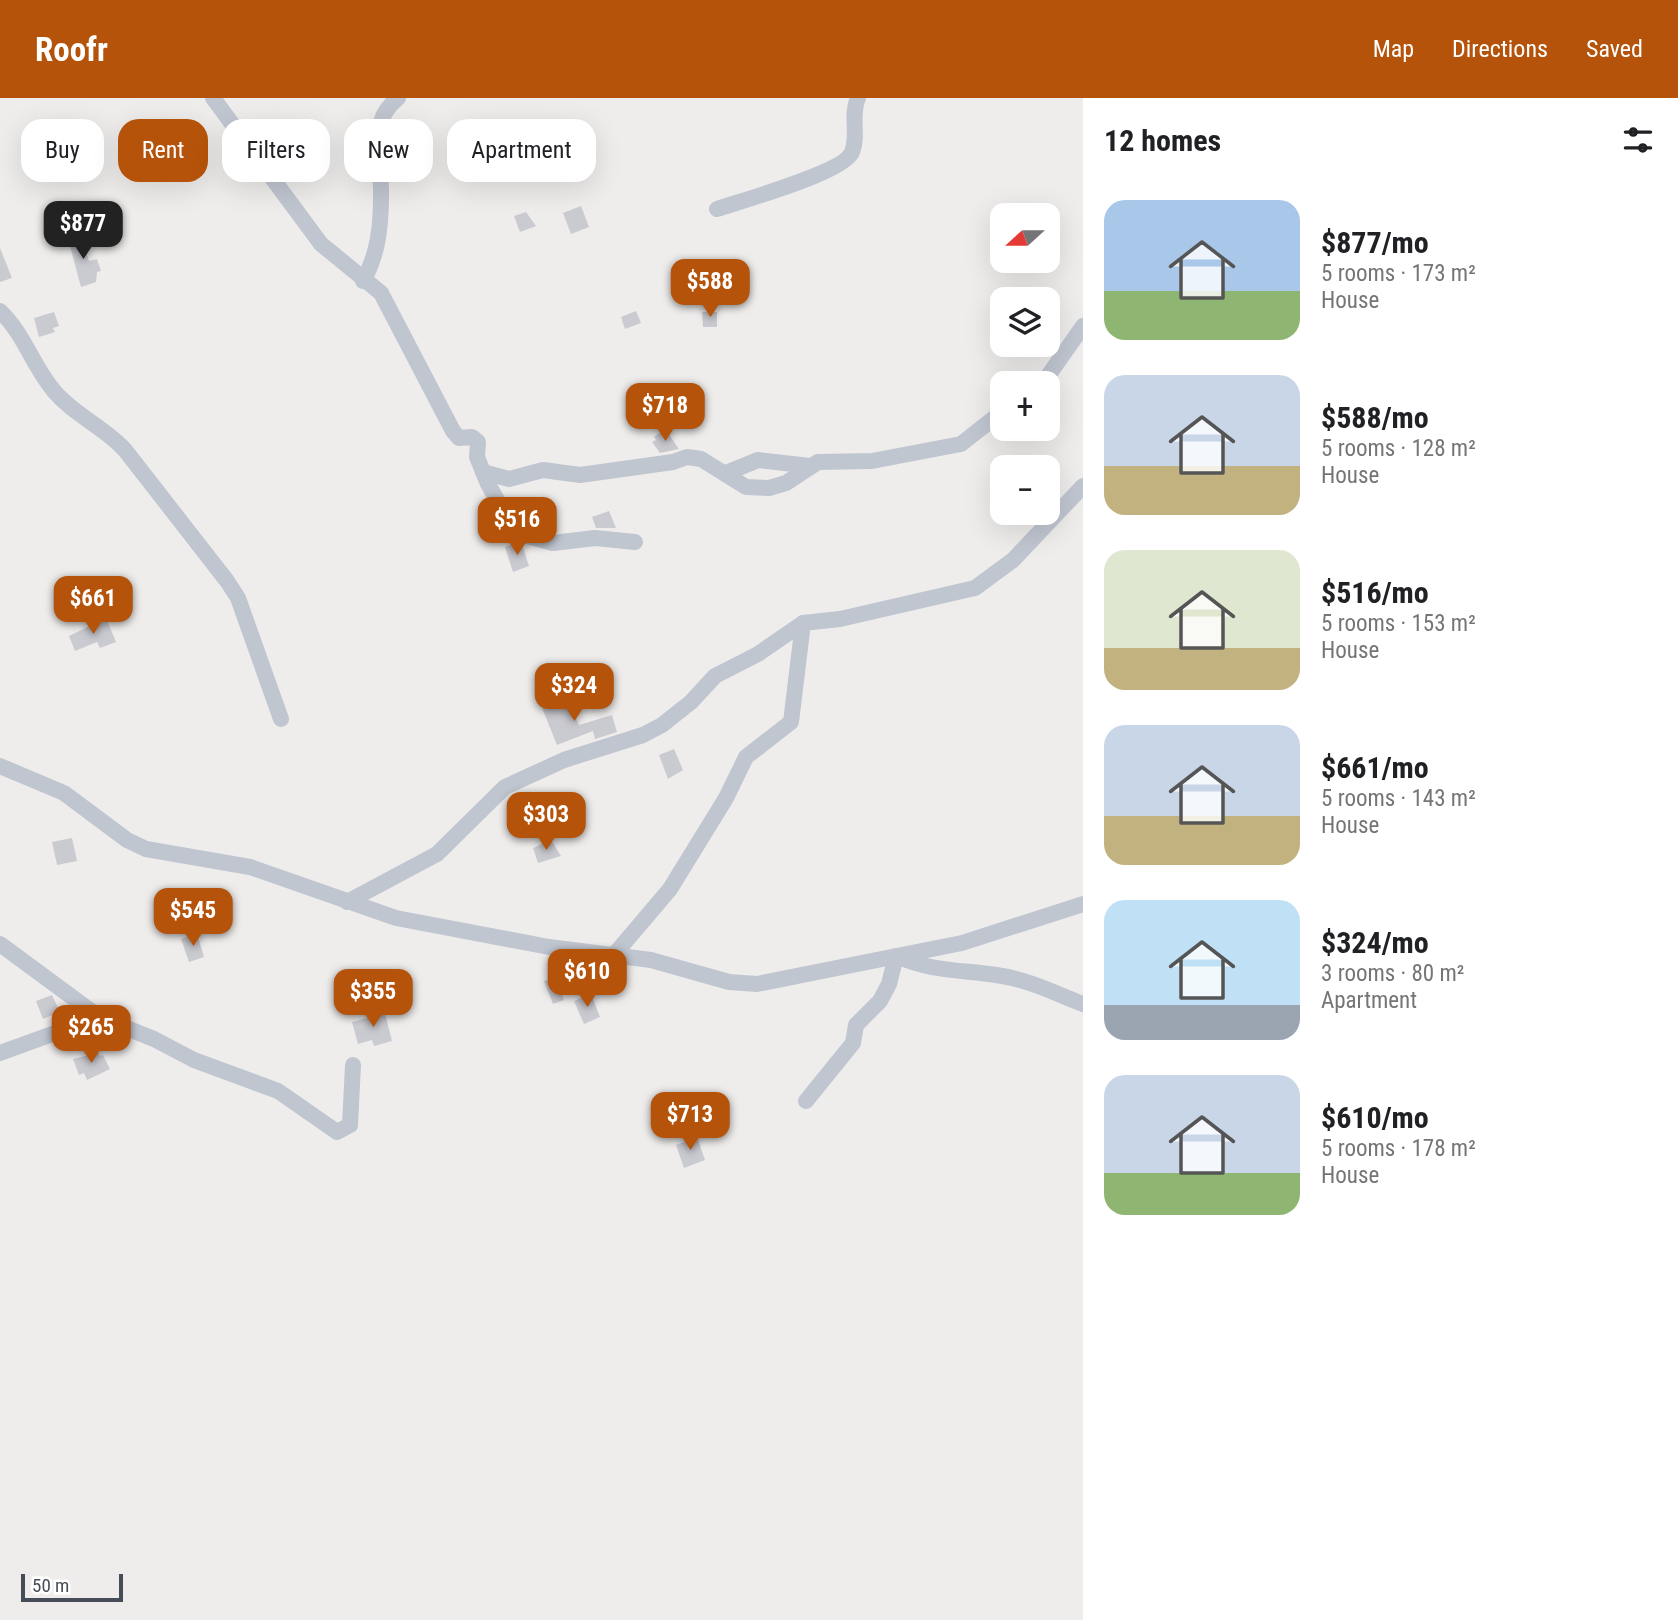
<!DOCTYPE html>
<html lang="en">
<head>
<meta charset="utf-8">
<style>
  :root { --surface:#fff; --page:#f2f2f2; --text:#202124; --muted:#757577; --accent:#b45309 }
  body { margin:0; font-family:"Roboto Condensed",sans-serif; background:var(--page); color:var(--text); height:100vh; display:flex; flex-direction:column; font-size:26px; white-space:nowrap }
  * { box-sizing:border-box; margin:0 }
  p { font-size:23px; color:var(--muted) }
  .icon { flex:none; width:38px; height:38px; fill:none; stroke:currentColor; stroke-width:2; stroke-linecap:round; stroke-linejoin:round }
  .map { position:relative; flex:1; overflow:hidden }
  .drawer { display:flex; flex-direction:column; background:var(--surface); width:595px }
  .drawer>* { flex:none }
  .banner { position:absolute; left:21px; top:21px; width:665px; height:63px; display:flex; gap:14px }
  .needle { width:46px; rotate:249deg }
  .buttons { position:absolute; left:990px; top:105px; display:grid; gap:14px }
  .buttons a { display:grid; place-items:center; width:70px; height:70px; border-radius:14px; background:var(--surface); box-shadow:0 7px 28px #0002; font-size:35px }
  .scale { position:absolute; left:21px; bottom:18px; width:102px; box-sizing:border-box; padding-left:7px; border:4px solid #464c58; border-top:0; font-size:19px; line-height:24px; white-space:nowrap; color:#464c58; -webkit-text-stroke:5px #fff; paint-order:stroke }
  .price { position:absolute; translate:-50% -60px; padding:0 16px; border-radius:14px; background:var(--accent); color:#fff; font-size:23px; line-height:46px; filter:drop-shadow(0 2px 4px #0008) }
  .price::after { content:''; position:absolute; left:50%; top:42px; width:21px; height:16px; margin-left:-10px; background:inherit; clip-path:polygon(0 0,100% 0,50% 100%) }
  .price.on { background:#222; color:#fff }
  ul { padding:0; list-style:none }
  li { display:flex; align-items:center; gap:21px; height:175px; padding:0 21px }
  li span { display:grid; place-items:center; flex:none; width:196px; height:140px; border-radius:21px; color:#555 }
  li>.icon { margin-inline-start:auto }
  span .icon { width:84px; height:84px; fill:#fffc; stroke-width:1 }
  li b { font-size:30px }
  h2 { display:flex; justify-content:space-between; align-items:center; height:84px; padding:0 21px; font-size:30px }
  .pill { padding:0 24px; border-radius:21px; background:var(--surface); box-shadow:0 7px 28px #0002; font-size:24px; line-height:63px }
  .pill.on { background:var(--accent); color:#fff }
  header { display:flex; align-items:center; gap:42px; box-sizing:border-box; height:98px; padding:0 35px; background:var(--accent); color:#fff }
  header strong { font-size:33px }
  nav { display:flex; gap:38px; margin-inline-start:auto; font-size:24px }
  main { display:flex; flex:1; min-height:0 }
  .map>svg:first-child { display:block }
  .building { fill:#cacad1 }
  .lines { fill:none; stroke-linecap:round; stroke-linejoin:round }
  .minor { stroke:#c0c6d0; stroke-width:16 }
</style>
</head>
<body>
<header>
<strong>Roofr</strong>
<nav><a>Map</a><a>Directions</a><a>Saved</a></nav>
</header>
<main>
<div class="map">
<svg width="1083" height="1522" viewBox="0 0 1083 1522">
  <rect width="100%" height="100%" fill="#efedec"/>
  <g class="building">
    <path d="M581,108L589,129L571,136L563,115Z"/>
    <path d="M526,114L536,128L520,134L514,118Z"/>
    <path d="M79,133L89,163L97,161L101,173L97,174L96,184L81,189L67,137Z"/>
    <path d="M0,150L12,180L0,184Z"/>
    <path d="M636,213L641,225L625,231L621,219Z"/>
    <path d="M54,214L59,228L53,230L55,234L39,239L34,220Z"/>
    <path d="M702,214H717V229H703Z"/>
    <path d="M665,331L679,351L660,355L652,344L656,342L654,339Z"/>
    <path d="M609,413L616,430H596L592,419Z"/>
    <path d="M517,445L522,447L529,468L513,474L505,449Z"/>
    <path d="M106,520L116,544L100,550L97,544L75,553L69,538Z"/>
    <path d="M568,600L579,627L612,617L617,634L595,641L593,633L557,647L542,610Z"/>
    <path d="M674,651L683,672L668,681L659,657Z"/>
    <path d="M72,740L77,763L57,767L52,744Z"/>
    <path d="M551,742L561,758L538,765L533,750Z"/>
    <path d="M197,836L204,859L189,864L181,841Z"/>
    <path d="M556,879L564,902L553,906L544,883Z"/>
    <path d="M591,896L600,919L584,926L574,903Z"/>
    <path d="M52,897L60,914L43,921L36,903Z"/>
    <path d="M384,911L392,943L374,948L372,942L358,946L352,924L371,919L370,914Z"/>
    <path d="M98,955L100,958L103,957L110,971L87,982L84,975L79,977L73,961Z"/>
    <path d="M697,1039L705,1062L684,1070L676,1047Z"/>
  </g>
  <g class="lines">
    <g class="minor">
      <path d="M213,0L321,146L381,195L453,333L459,340L472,339L478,344L477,359L488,386L510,425L524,437L553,445L595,440L635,444"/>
      <path d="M717,111C741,103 845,74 852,54C859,37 850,18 858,0"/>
      <path d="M363,183C378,157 381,128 381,98C382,62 366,25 398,0"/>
      <path d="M0,213C25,237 32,267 54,293C74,317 104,329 125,352L227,483L238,500L281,621"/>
      <path d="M1043,285L1083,228"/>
      <path d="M483,374L509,381L543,372L580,377L673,364L687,359L701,361L746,389L769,390L786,385L818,364L872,363L961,346L1003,313"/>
      <path d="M726,375L758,362L810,368"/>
      <path d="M0,668L64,695L127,742L146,751L250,769L396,820L549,849L651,862L729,884L757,886L962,845L1083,806"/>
      <path d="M347,804L437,756L505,689L564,662L643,637L662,627L691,604L715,578L758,556L803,525L840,521L975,490L1013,462L1083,388"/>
      <path d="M0,846L99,919L154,941L194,962L278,993L337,1034L350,1027L353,967"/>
      <path d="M614,857L670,791L726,700L746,659L791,624L803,525"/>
      <path d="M0,955L99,919"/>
      <path d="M806,1003L853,945L856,927L880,903L889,886L896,858C936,875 961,871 1002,878C1029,882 1057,896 1083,906"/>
    </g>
  </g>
</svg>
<div class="buttons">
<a><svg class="needle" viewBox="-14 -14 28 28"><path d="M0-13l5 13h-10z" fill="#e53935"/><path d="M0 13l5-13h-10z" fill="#757577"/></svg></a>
<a><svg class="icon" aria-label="layers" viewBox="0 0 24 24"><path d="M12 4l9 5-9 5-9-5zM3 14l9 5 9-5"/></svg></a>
<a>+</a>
<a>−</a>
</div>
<div class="scale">50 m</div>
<b class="price on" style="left:83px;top:163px">$877</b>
<b class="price" style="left:710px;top:221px">$588</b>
<b class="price" style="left:665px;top:345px">$718</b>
<b class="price" style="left:517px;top:459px">$516</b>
<b class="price" style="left:93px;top:538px">$661</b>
<b class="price" style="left:574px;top:625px">$324</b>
<b class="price" style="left:546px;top:754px">$303</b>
<b class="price" style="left:193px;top:850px">$545</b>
<b class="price" style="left:587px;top:911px">$610</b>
<b class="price" style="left:373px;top:931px">$355</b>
<b class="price" style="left:91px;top:967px">$265</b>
<b class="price" style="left:690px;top:1054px">$713</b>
<div class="banner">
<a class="pill">Buy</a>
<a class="pill on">Rent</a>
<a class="pill">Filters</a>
<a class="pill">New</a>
<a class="pill">Apartment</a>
</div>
</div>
<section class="drawer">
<h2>12 homes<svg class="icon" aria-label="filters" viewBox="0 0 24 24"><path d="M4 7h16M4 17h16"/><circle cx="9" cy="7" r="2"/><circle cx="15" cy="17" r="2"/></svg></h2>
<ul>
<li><span style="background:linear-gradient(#a9c7e8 65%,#8fb573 0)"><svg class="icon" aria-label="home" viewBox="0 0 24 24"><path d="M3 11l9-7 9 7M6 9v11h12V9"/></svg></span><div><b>$877/mo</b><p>5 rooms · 173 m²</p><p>House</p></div></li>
<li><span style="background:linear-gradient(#c9d6e8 65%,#c2b280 0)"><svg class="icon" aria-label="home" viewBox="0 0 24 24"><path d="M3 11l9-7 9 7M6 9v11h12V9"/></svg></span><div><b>$588/mo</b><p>5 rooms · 128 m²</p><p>House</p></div></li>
<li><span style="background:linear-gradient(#dfe7d0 70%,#c2b280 0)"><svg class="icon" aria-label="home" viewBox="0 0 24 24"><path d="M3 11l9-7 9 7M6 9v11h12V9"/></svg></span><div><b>$516/mo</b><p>5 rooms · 153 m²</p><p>House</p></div></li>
<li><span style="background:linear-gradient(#c9d6e8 65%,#c2b280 0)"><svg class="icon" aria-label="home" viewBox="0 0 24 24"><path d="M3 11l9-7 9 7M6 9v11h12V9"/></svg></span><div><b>$661/mo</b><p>5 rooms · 143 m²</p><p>House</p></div></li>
<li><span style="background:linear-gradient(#bfe0f5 75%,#9aa5b1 0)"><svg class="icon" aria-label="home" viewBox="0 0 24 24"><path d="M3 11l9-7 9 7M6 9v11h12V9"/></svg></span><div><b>$324/mo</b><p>3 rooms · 80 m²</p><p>Apartment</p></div></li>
<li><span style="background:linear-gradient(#c9d6e8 70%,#8fb573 0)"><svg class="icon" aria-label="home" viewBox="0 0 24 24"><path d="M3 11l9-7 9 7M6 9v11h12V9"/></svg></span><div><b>$610/mo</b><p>5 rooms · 178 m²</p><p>House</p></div></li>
</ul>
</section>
</main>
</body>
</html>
